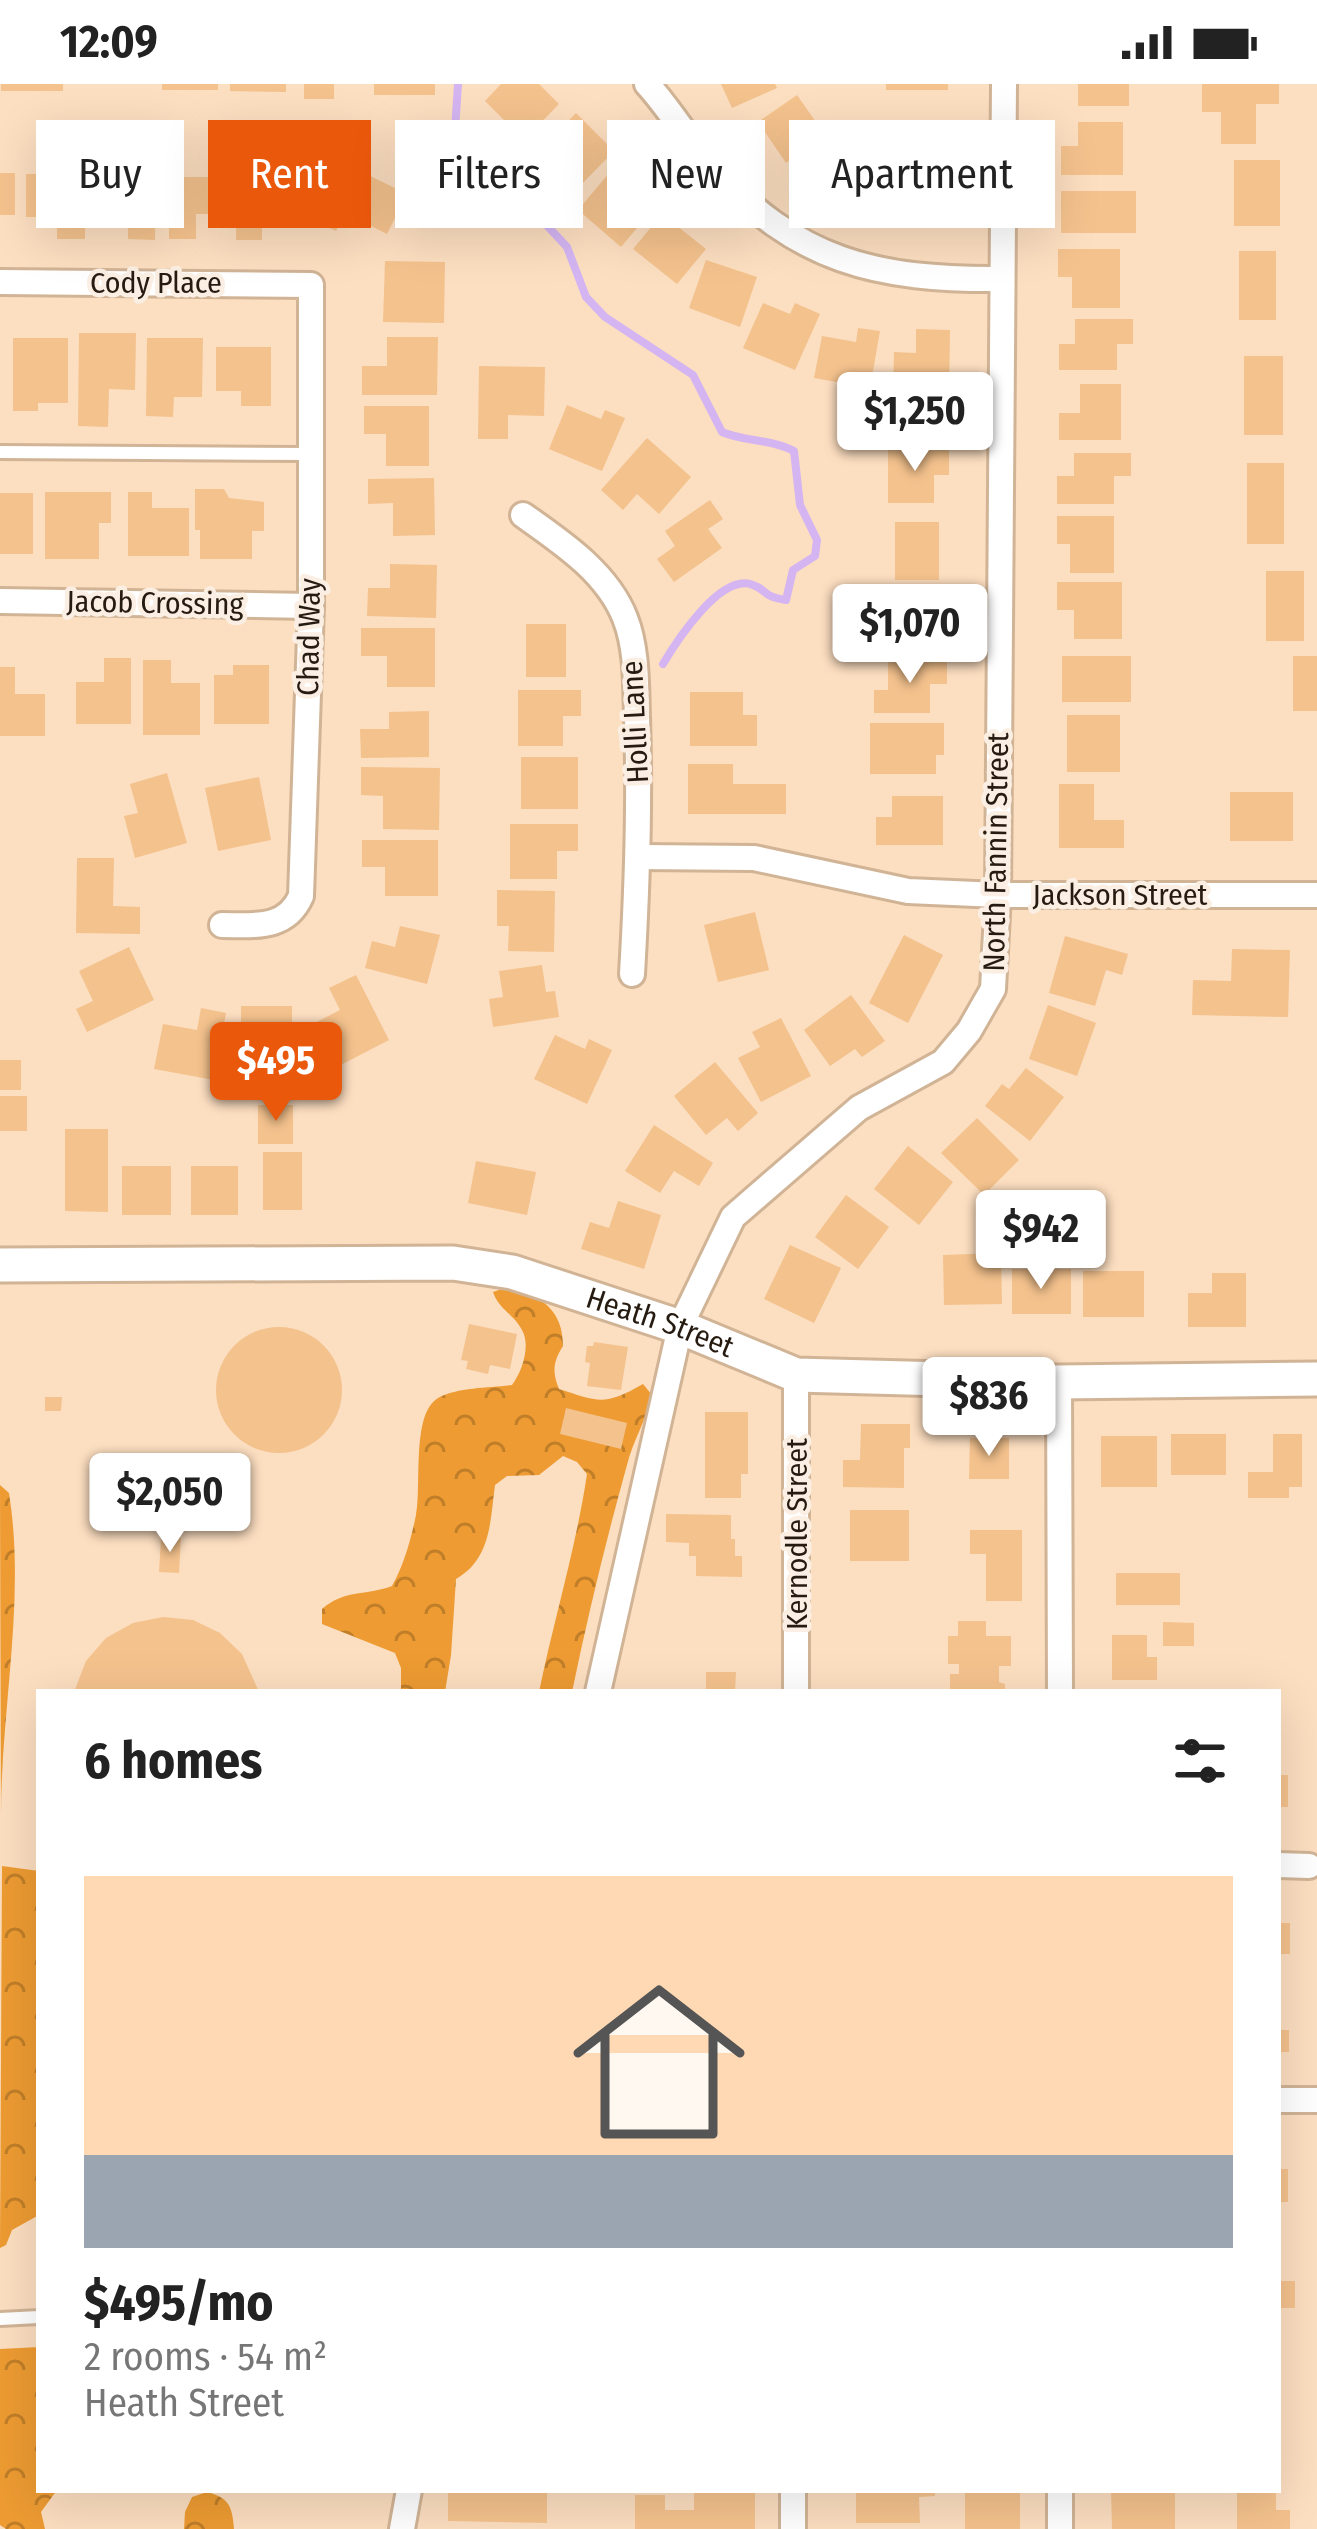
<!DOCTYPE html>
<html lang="en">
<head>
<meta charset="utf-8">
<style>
  :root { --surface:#fff; --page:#f6f6f6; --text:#222; --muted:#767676; --accent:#ea580c }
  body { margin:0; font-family:"Fira Sans Condensed",sans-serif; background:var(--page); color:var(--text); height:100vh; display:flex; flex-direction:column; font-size:45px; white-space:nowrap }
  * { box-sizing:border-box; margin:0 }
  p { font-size:39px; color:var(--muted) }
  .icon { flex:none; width:66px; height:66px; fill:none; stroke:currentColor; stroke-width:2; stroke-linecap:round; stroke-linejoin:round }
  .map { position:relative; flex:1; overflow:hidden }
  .side { position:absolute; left:36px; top:1605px; width:1245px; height:804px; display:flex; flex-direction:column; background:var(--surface); border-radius:0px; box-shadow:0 12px 48px #0002 }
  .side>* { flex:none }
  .banner { position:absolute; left:36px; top:36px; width:1245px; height:108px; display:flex; gap:24px }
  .price { position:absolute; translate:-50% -102px; padding:0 27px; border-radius:12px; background:#fff; color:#222; font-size:39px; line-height:78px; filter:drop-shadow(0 3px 6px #0008) }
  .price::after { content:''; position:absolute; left:50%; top:72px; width:36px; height:27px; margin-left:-18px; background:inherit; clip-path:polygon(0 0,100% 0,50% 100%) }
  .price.selected { background:var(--accent); color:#fff }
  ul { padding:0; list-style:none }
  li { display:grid; align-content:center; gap:24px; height:636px; padding:0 48px }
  li span { display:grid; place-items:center; height:372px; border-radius:0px; color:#555 }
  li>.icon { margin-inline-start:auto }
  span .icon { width:216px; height:216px; fill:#fffc; stroke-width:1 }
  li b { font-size:51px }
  h2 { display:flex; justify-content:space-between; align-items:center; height:144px; padding:0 48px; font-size:51px }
  .tag { padding:0 42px; border-radius:0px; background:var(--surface); box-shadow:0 12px 48px #0002; font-size:42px; line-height:108px }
  .tag.selected { background:var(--accent); color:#fff }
  .status { display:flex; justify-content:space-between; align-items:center; height:84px; padding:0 60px; background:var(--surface); direction:ltr }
  .status svg { height:33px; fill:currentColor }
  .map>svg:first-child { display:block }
  .forest { fill:url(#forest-crowns) }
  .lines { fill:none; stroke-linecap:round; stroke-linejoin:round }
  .stream { stroke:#d4b5f2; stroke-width:8 }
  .building { fill:#f4c28d }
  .lane-casing { stroke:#d1b496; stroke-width:18 }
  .street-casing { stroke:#d1b496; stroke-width:30 }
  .secondary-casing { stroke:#d1b496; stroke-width:39 }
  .lane { stroke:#fff; stroke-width:12 }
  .street { stroke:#fff; stroke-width:24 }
  .secondary { stroke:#fff; stroke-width:33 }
  .labels { text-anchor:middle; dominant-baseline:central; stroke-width:9; stroke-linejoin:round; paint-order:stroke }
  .street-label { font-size:30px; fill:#261b10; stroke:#fbefe3 }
</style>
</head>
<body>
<div class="status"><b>12:09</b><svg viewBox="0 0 49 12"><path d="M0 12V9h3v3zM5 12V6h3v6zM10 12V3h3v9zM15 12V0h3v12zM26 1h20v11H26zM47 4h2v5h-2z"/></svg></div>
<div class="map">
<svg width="1317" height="2445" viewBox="0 0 1317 2445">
  <defs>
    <pattern id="forest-crowns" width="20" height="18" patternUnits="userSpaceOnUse" patternTransform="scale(3)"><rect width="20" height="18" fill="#ed9b32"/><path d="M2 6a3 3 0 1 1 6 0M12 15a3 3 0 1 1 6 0" fill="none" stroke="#c07e29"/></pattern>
  </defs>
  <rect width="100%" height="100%" fill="#fcdec0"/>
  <g class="forest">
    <path d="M508,1203C541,1211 563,1226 563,1262C553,1278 552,1288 559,1305C599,1318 605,1322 643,1300L652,1311C647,1335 633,1356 627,1381C606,1456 588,1531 572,1608H539C554,1535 576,1464 587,1390L577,1378L563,1372L539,1391L507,1392L495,1401C490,1438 491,1475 456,1495L451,1571L445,1608H401V1584L395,1569L322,1540V1525C345,1505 366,1512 392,1502C404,1481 411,1455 416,1431C422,1403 411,1330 438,1314C458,1303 490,1304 512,1301C522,1288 531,1262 522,1246C514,1230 499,1226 493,1208Z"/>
    <path d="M0,1401L9,1409C26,1515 1,1624 1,1731Z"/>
    <path d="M2,1782L39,1787V2131L12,2146L6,2161L0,2164Z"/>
    <path d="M39,2263V2406H57L41,2428L45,2445H6L0,2441V2265Z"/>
    <path d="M207,2408C230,2414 232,2423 234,2445H184L185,2428L192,2413Z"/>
  </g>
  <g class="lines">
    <path class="stream" d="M458,0L454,61L487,77L567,163L586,213L605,233L693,291L722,348C745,358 772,355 794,367L800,421L817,456L815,472L793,486L786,516C761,512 769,507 753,501C721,488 676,558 663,580"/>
  </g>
  <g class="building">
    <rect x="1" y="0" width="62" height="7"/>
    <rect x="162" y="0" width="56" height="6"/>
    <path d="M230,0H286V8L230,7Z"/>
    <rect x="304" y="0" width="30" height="15"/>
    <rect x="374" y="0" width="61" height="11"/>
    <path d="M501,0H539L559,20L524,56L485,17Z"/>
    <path d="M721,0H775L777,4L732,24Z"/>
    <rect x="886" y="0" width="62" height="6"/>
    <rect x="1078" y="0" width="51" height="22"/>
    <path d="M1202,0H1279V20H1256V60H1221V28H1202Z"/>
    <path d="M797,11L825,51L786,79L758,38Z"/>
    <path d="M576,29L614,67L580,102L541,65Z"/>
    <path d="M1078,38H1123V91H1061V62H1078Z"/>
    <path d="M839,52L888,79L862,124L841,112L847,102L820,85Z"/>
    <path d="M922,72L949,74L945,128L918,127V140L896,139L900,85L921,86Z"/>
    <rect x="1234" y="76" width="46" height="66"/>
    <path d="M340,77L407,110L387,150L345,129L336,147L312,136Z"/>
    <path d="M237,83H297V129H262V156H236Z"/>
    <path d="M610,88L653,125L621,163L578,126Z"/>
    <rect x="0" y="89" width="15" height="42"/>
    <path d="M26,90H85V155H57V133H26Z"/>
    <path d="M97,91L156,92L155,156L128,155V133L96,132Z"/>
    <path d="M169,93H226V130H196V155H169Z"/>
    <rect x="1061" y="107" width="75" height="42"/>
    <path d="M662,130L706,165L677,200L633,165Z"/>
    <path d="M1058,165H1120V224H1072V193H1058Z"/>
    <rect x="1239" y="167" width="37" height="69"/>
    <path d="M706,176L757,193L740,243L689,224Z"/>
    <path d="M385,177L445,178L444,239L383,238Z"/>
    <path d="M763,219L790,230L795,219L820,230L795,286L743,264Z"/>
    <path d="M1075,235H1133V260H1117V286H1059V260H1075Z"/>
    <path d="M858,244L880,247L870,304L814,294L822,252L856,258Z"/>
    <path d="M916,245L950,246L949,312L893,310L894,268L916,269Z"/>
    <path d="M79,249H136L135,306L109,305L108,343L78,342Z"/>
    <path d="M387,253H438L437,311H362V282H387Z"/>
    <path d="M13,254H68V319H38V327H13Z"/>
    <path d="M147,254H203L202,313H174L173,333L146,332Z"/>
    <path d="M216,263H271V322H241V307H216Z"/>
    <rect x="1244" y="272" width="39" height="79"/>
    <path d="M479,282L545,283L544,332L508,331V355H478Z"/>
    <path d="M1080,300H1121V356H1059V329H1080Z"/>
    <path d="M567,321L601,335L605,326L625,334L602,387L549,365Z"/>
    <path d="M364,322H429V382H386V350H364Z"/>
    <path d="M647,354L691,393L659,430L637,410L623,426L601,406Z"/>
    <path d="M888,365H949V391H934V419H888Z"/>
    <path d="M1074,369H1131V392H1114V420H1057V392H1074Z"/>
    <rect x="1247" y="379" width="37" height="81"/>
    <path d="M434,394L435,451L393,452V419L368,420V395Z"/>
    <path d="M195,405H224L229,414L264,418V447H252V475H200V446H195Z"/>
    <path d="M45,408H111V439H99V475H45Z"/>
    <path d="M128,408H152V424H189V472H128Z"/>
    <rect x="0" y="409" width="33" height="61"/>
    <path d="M710,416L723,435L708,445L722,464L674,498L657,475L675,462L665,447Z"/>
    <path d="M1057,432H1114V489H1070V460H1057Z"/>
    <rect x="895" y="438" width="44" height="58"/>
    <path d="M390,480L437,481L436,534L367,532L368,504H390Z"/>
    <rect x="1266" y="487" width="38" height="70"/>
    <path d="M1057,498H1122V555H1074V526H1057Z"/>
    <rect x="901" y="511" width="47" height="53"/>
    <rect x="526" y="540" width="40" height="53"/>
    <path d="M361,544H435V603H387V572H361Z"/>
    <rect x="1062" y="572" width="69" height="46"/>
    <rect x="1293" y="572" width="24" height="55"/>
    <path d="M104,574H131V640H76V598H104Z"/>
    <path d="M888,575H947V600H930V629H874V606H888Z"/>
    <path d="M143,576H171V599H200V651H143Z"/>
    <path d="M233,581H269V640H214V591H233Z"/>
    <path d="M0,583H15V610H45V652H0Z"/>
    <path d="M518,606H581V632H563V662H518Z"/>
    <path d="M690,608H743V631H757V662H690Z"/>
    <path d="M429,627V673L361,674L360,645H389V628Z"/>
    <rect x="1067" y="631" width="53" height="57"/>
    <path d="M870,639H944V671H936V690H870Z"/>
    <rect x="521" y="673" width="57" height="52"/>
    <path d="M688,680H733V700H786V730H688Z"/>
    <path d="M361,683L440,684L439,746L383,745V712L361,711Z"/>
    <path d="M167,689L187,759L135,774L124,732L138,729L130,700Z"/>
    <path d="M259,693L271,756L218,767L205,704Z"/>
    <path d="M1059,700H1094V736H1124V764H1059Z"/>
    <rect x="1230" y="708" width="63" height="49"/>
    <path d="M892,712H943V761H876V733H892Z"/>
    <path d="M510,740H578V767H557V795H510Z"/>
    <path d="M362,756H438V812H385V783H362Z"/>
    <path d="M77,774H114L113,822L140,823V850L76,849Z"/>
    <path d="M497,806L555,807L554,868L508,867L509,842H497Z"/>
    <path d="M755,828L769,886L718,898L704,841Z"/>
    <path d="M400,842L440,851L427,900L365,884L372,857L395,863Z"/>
    <path d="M904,851L943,871L908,939L869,919Z"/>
    <path d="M1065,852L1128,870L1122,891L1106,886L1095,922L1049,909Z"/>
    <path d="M129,863L154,916L87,948L76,925L93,917L79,887Z"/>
    <path d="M1232,865L1290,866L1288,933L1192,931L1193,896L1231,897Z"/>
    <path d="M542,881L546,908L555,907L559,933L493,943L489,915L503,913L499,887Z"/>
    <path d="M356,891L389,956L331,986L309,942L340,926L329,904Z"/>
    <path d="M851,911L885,957L862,973L855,965L830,982L804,946Z"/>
    <path d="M1048,921L1096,939L1077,992L1029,975Z"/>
    <rect x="241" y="922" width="51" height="61"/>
    <path d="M201,924L226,929L214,996L154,985L163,940L197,946Z"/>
    <path d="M781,934L811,992L761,1018L738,974L760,963L752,948Z"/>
    <path d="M555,951L585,965L589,955L612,966L587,1020L534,995Z"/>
    <rect x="0" y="976" width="21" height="30"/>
    <path d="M715,978L758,1029L738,1047L727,1034L706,1051L674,1012Z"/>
    <path d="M1026,984L1064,1013L1030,1057L985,1022L1002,1000L1009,1005Z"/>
    <rect x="0" y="1012" width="27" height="35"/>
    <rect x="258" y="1021" width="35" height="39"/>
    <path d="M977,1034L1019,1076L984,1111L941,1069Z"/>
    <path d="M654,1041L713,1079L699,1102L674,1087L660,1109L625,1087Z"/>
    <path d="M65,1045H108V1128L65,1127Z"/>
    <path d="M908,1062L953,1098L919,1141L874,1105Z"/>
    <rect x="263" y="1068" width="39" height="58"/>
    <path d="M476,1077L536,1088L527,1131L468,1119Z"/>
    <rect x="122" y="1082" width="49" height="49"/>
    <rect x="191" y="1082" width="47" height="49"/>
    <path d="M846,1111L889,1143L858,1185L815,1153Z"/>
    <path d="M618,1117L661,1131L644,1185L581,1165L590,1138L609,1144Z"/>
    <path d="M790,1161L841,1184L814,1239L764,1215Z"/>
    <path d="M1001,1169L1002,1220L944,1221L943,1171Z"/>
    <rect x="1012" y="1185" width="59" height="45"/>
    <rect x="1083" y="1187" width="61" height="46"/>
    <path d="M1212,1189H1246V1243H1188V1209H1212Z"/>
    <path d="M469,1240L517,1250L510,1285L490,1281L488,1290L466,1285L468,1277L461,1276Z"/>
    <circle cx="279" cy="1306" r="63"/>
    <path d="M594,1258L628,1263L621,1306L587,1302L590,1279L585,1278L587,1262H593Z"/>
    <path d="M45,1313H62L61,1327H45Z"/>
    <path d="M566,1324L627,1339L621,1365L560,1350Z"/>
    <path d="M705,1328H748V1390H741V1414H705Z"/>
    <path d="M861,1340H910V1364H904V1404L843,1403V1376H860Z"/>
    <rect x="1171" y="1350" width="55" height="41"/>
    <path d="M1273,1350H1302V1403H1289V1414H1248V1388H1273Z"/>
    <rect x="1101" y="1352" width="56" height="51"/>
    <path d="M970,1354H1009V1395H969Z"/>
    <rect x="850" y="1426" width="59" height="51"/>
    <path d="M666,1430L731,1431V1455H735V1472H742V1493L696,1492V1472H689V1459L666,1458Z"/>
    <path d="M970,1446H1022V1517H986V1470H970Z"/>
    <path d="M161,1453L181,1454L179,1489L159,1488Z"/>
    <rect x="1116" y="1489" width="64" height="32"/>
    <path d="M163,1533L193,1536L220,1549L242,1570L259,1608H74L86,1577L106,1554L133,1539Z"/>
    <path d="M958,1537H986V1552H1011V1582H999V1598L1005,1600V1608H950V1590H959V1580H948V1552H958Z"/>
    <path d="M1163,1538L1194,1539V1562H1163Z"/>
    <path d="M1112,1551H1147V1573H1157V1596H1112Z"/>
    <path d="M706,1588H736L735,1608H706Z"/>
    <rect x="1278" y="1691" width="10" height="32"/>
    <rect x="1278" y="1839" width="12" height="31"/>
    <rect x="1278" y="1946" width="11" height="22"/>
    <rect x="1278" y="2085" width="10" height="33"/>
    <rect x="1278" y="2197" width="17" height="27"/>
    <path d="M448,2406H547V2439L448,2437Z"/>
    <path d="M694,2406H755V2445H635V2411H665V2426H694Z"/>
    <path d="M856,2406H935V2412L919,2413L920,2439H856Z"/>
    <rect x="965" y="2406" width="55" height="39"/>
    <path d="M1111,2406H1175V2445H1112Z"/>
    <path d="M1237,2406H1276V2426H1290V2445H1237Z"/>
  </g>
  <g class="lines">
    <defs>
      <g id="lane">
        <path d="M0,368L311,370"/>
        <path d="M0,2235L39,2233"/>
      </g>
      <g id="street">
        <path d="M647,0C670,25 687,55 710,81C796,178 877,196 1001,195"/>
        <path d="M0,198L311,201V522L301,812C286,846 255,841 222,841"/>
        <path d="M523,431C561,458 607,488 625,534C637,564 636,601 637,634C640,720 637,805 632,890"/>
        <path d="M0,517L311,522"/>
        <path d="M639,773L754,774L908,807L998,811H1317"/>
        <path d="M796,1291V1608"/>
        <path d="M1059,1298L1060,1608"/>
        <path d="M598,1608L680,1243L733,1133L859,1024L943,978L969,947L993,905L998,811L1004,0"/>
        <path d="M1278,1781L1309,1782"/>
        <path d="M1278,2016H1317"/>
        <path d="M793,2406V2445"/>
        <path d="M1060,2406V2445"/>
        <path d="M402,2445L409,2406"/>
      </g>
      <g id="secondary">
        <path id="s1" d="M0,1181L453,1179L512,1188L680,1243L796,1291L1059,1298L1317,1295"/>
      </g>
    </defs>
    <use href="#lane" class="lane-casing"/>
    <use href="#street" class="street-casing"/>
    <use href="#secondary" class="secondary-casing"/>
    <use href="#lane" class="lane"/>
    <use href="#street" class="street"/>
    <use href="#secondary" class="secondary"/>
  </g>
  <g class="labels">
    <g class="street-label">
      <text x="156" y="199">Cody Place</text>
      <text transform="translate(155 519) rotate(1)">Jacob Crossing</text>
      <text transform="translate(309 553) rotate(-89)">Chad Way</text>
      <text transform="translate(635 638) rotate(-93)">Holli Lane</text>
      <text transform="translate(996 768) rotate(-89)">North Fannin Street</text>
      <text x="1120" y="811">Jackson Street</text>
      <text stroke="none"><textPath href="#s1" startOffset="669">Heath Street</textPath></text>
      <text transform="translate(797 1450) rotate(-90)">Kernodle Street</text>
    </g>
  </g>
</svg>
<b class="price" style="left:915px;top:390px">$1,250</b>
<b class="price" style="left:910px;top:602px">$1,070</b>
<b class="price selected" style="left:276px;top:1040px">$495</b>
<b class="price" style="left:1041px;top:1208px">$942</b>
<b class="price" style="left:989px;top:1375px">$836</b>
<b class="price" style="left:170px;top:1471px">$2,050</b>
<div class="banner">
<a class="tag">Buy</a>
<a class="tag selected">Rent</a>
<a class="tag">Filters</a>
<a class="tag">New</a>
<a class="tag">Apartment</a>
</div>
<section class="side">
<h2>6 homes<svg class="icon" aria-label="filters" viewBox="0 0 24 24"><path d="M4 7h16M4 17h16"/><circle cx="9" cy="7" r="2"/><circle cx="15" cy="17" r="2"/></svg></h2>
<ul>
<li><span style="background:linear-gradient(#ffd9b3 75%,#9aa5b1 0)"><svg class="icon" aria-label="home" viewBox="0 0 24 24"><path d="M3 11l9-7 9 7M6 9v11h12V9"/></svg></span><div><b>$495/mo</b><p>2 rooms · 54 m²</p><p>Heath Street</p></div></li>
</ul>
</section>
</div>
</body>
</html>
